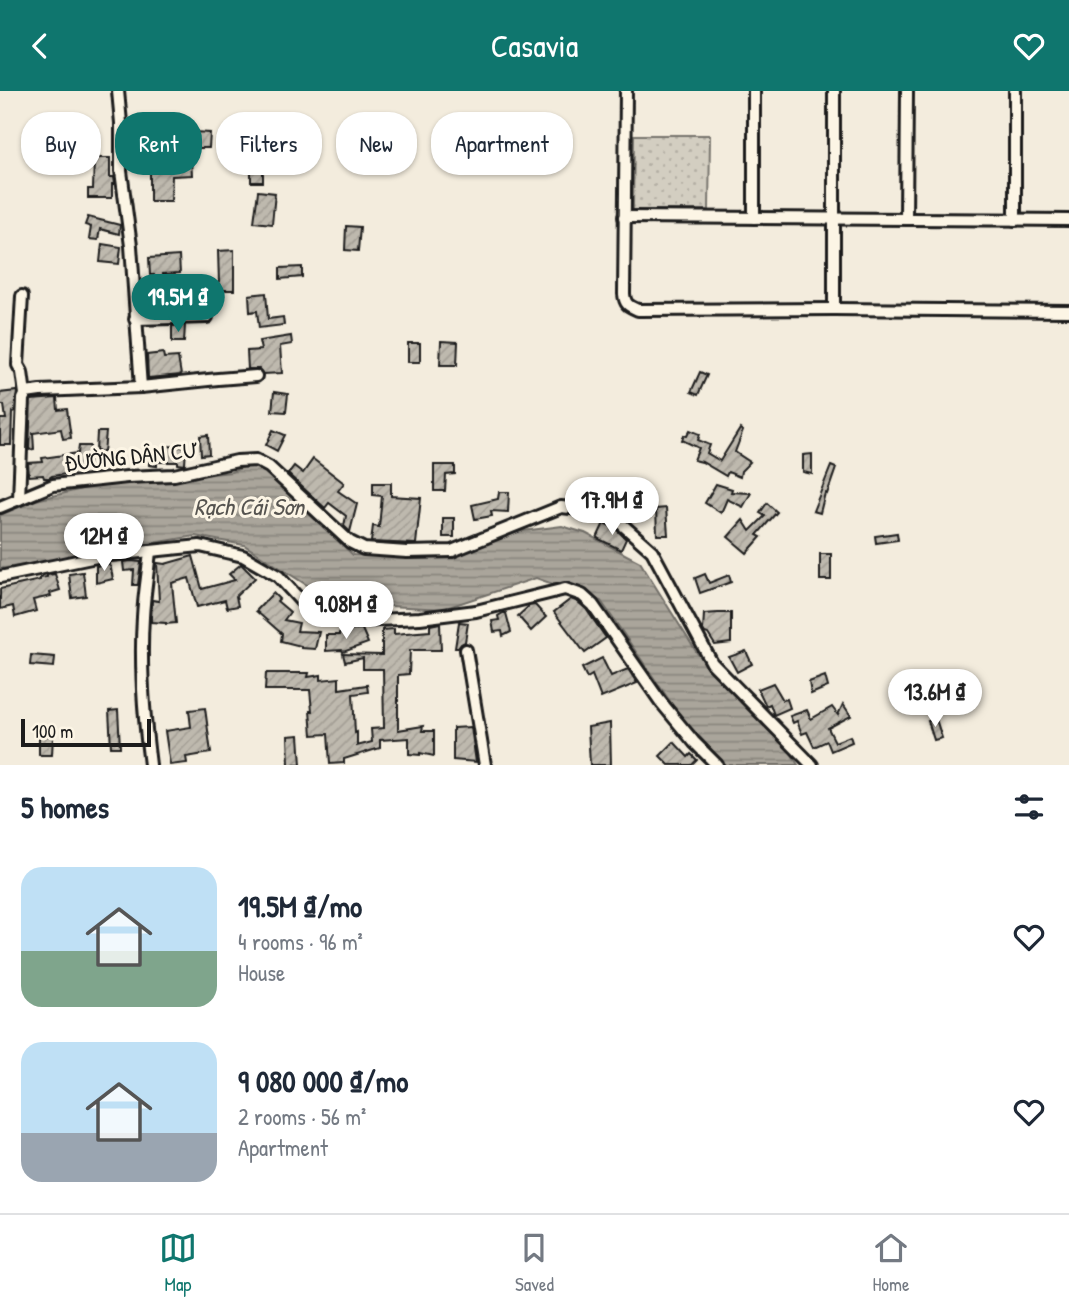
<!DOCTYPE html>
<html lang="en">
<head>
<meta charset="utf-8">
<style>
  :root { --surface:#fff; --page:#f2f2f3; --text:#1f2937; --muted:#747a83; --line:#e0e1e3; --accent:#0f766e }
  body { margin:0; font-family:"Patrick Hand",sans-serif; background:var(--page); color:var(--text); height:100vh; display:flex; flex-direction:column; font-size:26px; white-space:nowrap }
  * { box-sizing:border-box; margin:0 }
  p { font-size:23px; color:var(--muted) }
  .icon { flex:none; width:38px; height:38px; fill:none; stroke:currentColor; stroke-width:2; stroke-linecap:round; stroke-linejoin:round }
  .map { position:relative; height:674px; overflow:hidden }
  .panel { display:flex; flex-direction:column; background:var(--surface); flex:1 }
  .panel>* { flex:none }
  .banner { position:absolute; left:21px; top:21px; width:700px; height:63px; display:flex; gap:14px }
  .scale { position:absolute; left:21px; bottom:18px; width:130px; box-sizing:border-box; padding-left:7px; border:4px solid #1c1c1c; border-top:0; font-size:19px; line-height:24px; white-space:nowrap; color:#1c1c1c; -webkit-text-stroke:5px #fcf5e5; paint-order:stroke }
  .price { position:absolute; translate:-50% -60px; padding:0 16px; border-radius:24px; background:#fff; color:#222; font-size:23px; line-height:46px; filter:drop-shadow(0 2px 4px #0008) }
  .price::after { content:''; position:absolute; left:50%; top:42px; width:21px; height:16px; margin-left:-10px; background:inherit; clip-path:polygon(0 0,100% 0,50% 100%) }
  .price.active { background:var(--accent); color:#fff }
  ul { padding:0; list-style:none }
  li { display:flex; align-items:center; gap:21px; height:175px; padding:0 21px }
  li span { display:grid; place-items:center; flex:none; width:196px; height:140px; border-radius:21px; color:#555 }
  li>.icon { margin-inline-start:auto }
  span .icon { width:84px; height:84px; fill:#fffc; stroke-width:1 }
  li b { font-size:30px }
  h2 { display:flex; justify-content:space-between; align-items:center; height:84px; padding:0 21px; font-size:30px }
  .tag { padding:0 24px; border-radius:28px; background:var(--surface); box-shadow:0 2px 5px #0004; font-size:24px; line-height:63px }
  .tag.active { background:var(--accent); color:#fff }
  header { display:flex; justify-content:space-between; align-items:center; height:91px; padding:0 21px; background:var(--accent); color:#fff; font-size:32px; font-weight:600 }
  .menu { display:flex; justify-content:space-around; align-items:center; height:98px; border-top:2px solid var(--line); background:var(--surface); font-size:19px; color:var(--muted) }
  .menu a { display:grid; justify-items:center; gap:4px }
  .menu .active { color:var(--accent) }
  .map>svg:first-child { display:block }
  .park { fill:url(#park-dots); stroke:#78756e; stroke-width:2 }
  .water { fill:url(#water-rules); stroke:#716e68; stroke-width:2 }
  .building { fill:url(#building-hatch); stroke:#1c1c1c; stroke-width:2 }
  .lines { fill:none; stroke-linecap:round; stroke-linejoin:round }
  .minor-casing { stroke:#1c1c1c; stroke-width:16 }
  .minor { stroke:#fcf5e5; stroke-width:10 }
  .labels { text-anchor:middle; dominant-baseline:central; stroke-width:6; stroke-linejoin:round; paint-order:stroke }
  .street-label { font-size:23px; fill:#1c1c1c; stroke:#fcf5e5 }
  .water-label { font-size:24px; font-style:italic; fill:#55534f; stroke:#fcf5e5 }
</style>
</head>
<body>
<header><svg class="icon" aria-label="back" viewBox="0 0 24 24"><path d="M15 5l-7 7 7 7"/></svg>Casavia<svg class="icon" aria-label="heart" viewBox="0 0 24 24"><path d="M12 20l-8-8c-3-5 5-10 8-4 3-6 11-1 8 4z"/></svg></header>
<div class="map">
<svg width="1069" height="674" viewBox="0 0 1069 674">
  <defs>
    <pattern id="park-dots" width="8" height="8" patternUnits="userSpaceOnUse" patternTransform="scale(1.75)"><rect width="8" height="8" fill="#d3cec1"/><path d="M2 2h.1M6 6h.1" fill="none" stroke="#b5b0a5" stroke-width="1.8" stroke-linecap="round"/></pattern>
    <pattern id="water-rules" width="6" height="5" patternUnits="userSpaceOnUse" patternTransform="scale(1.75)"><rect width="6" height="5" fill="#aaa59b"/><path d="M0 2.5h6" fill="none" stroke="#8a867e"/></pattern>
    <pattern id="building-hatch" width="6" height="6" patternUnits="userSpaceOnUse" patternTransform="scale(1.75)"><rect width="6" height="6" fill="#beb9ae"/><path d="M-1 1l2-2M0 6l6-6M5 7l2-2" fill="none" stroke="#a39e95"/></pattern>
  </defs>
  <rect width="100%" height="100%" fill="#f3ecdd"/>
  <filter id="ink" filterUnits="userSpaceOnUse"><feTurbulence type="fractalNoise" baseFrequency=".0143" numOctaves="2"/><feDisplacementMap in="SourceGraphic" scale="14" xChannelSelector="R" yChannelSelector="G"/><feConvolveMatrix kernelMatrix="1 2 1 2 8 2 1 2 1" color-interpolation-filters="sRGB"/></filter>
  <g filter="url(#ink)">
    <path class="park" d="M634,44H710L709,119H633Z"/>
    <path class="water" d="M251,373L268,380L296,407L307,421L353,464L438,467L476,456L515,441L562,435L585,442L640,471L697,562L790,660L798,674H725L678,622L601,510L536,487L443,518L335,512L244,454L195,445L0,478V424L36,409L86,397L231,381Z"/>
    <g class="building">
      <path d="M296,29L308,30L307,43L295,42Z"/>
      <path d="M194,41L210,42L209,57H193Z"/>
      <path d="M94,67H110V86H114L115,93H112V107H88V98H93Z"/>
      <rect x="251" y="67" width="12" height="24"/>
      <path d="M172,68V70L191,69L192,84L172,85L171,110H150V69Z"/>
      <path d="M258,100L275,102L272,133L254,131Z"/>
      <path d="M88,126L120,134L119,143L100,138L98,149L89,148L91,136L85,134Z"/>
      <path d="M346,135L360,136L358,160L345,159Z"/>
      <path d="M102,153L121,156L119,173L100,171Z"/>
      <path d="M234,159V199H214V203H207L209,219L202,218L200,204H190L189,194L219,192L218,160Z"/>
      <path d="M179,165L180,182L163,183L165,208L187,207L188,219L152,220V208H156L154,184H150L149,167Z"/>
      <path d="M302,176V186L280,188V177Z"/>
      <path d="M266,202L268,228L283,226L284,234L259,237L257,220L250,221L249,204Z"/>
      <path d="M185,234L184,251H172V235Z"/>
      <path d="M291,245L292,253L280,255L282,282L263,283L259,278H248L247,260L261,259L259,250Z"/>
      <path d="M441,250L458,251L457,274H440Z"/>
      <rect x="408" y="252" width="12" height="19"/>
      <path d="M163,262L164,267L178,266L181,284L148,287L147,264Z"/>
      <path d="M700,281L707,284L698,304L691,301Z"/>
      <path d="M17,300L15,320L12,321L11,354H0V328H6L4,314H0V302Z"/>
      <path d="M274,301L288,303L286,321L272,320Z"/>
      <path d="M57,307L58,319L67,318L71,347L63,348L61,338L33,342L34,358L29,359L31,309Z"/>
      <path d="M740,338L743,340L735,361L750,371L741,380L740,386L728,381L726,385L702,371L694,369L699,357L682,349L684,344L687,345L690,339L700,343L698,349L710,354L707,362L720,370Z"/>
      <path d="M273,339L285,344L277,360L266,354Z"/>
      <path d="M97,341H106L104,361L96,360Z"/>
      <path d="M208,344L209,363L201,364L200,345Z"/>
      <path d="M79,355H90L89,377H72L73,382L52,385L49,387H44L43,384L29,385L28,372L43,371L42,367L78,362Z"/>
      <path d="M165,355L186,356L185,374L178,373V371H157V375L149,374V360H165Z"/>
      <path d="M812,363V383L803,381V364Z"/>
      <path d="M313,368L344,392L338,400L357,413L350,441L344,435L346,425L329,412L325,417L288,383L294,375L303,382Z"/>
      <path d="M434,374H455V383L446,384L445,400H434Z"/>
      <path d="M831,375L836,377L827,403L825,402L820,422L813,420Z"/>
      <path d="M373,392H391V405L421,407L416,453L371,451L373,435L379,436L382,405L373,404Z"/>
      <path d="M716,393L732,398L731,401L751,402L743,416L727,408L721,422L705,412Z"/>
      <path d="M619,394L633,405L627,413L614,404Z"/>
      <path d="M603,397L614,400L610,413L599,412Z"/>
      <path d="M499,401H509L508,421L491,420L492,425L475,428L472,414L498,408Z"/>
      <path d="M767,412L777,421L757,444L761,446L747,462L728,446L743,429L750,440L765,425L760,422Z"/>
      <path d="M666,417L668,444H657L656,418Z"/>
      <rect x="443" y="427" width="11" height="19"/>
      <path d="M604,432L615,437L626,448L621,459L597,447Z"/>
      <path d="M897,442L898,449L876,452L875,445Z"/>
      <rect x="820" y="463" width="11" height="26"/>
      <path d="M193,465L202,498L235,489L229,483L241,473L255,487L236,505L238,515L227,517L225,509L197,516L189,487L172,492L176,532L166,533V532L151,531L152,509L159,510L157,472L165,473Z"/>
      <path d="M131,470L141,471L138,494H133L134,479L124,480L123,471Z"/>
      <path d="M110,473L113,488L96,492V475Z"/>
      <path d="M83,481L86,505L72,507L69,483Z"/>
      <path d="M55,483L60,499L50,502L51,505L33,509L36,520L15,526L13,515L0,518V498L40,489V487L47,486V484Z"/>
      <path d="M705,483L709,492L729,484L731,491L700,502L695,487Z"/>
      <path d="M273,502L279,508L277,510L290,521L284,529L299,532L297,540L319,541L315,558L301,557V555L281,550L282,543L256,520Z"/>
      <path d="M571,508L578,511L586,518L606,547L585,562L554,521Z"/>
      <path d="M535,514L546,526L531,540L518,525L529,515Z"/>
      <path d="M503,522H506L511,541L503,545L502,540L494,541L492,530L499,529L498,525Z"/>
      <path d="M718,522H731V552L715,554L708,543L705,542L703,539L704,523Z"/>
      <path d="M459,531L468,532L465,551L461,553L458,557H455Z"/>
      <path d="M440,532L441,559H410L409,583L398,584V639L423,635L422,640H434V665L420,662V664L409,663V647L380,649V657L344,668V672L330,673L328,643L312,644L310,620H312L310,599H265L266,582H309L308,586L321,584V589L339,587V598L367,594L368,601L353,603L355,642L357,641V655L372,651L371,638L384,637L383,578H363V567L345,571L343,563L382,564V539L394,538V543L430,540V534Z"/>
      <path d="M357,538H362L368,552L343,561L342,559L326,560V544H339V542Z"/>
      <path d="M746,560L752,573L737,581L729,566Z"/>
      <path d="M31,564L55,566L54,576L30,574Z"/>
      <path d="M602,567L611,585L628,578L637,592L601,607L592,584L587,587L582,577Z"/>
      <path d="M825,585L828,596L811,603L809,591Z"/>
      <path d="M773,592L783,609L787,608L790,617L774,624L770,613L766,615L758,598Z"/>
      <path d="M843,613L851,625L828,637L835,651L850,645L852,651L831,660L827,650L814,656L807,641L802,643L797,630L793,632L790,625L807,619L811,628L832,616L838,624Z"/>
      <path d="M205,617L211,662L186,666L187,672L170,674L165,640L191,636L189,619Z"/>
      <path d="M118,619L120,656H111L109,620Z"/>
      <path d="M936,628L942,647L934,649L928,630Z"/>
      <path d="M610,632L611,674H590L588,636Z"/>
      <path d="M471,636L476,671L453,669V637Z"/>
      <path d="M39,644L53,645L52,664H39Z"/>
      <path d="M299,644L301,674H289L288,645Z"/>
      <path d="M674,651L688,666L691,663L697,669L692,674H669L660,665Z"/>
    </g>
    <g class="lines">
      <defs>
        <g id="minor">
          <path d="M626,0L624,203C625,214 629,215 638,219L834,218L1069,220"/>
          <path d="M1015,0V129"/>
          <path d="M624,126L1069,129"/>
          <path d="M754,127V0"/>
          <path d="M906,128L907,0"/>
          <path d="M22,205L18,274L22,281L25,303"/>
          <path d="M834,218V0"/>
          <path d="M135,228L207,226"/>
          <path d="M141,296L218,288L256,285"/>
          <path d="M19,408L23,308L26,302L40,300L141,296L131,155L121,80V32L118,0"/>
          <path d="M0,416L53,394L127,386L174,384L237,370L256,369L269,376L350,451L364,458L407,461L452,460L561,416L608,421L652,460L712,572L812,674"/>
          <path d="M0,486L101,465L200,455L243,465L278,485L301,510L324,523L356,530L420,527L476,520L565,498L582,504L593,514L660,610L694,651L717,674"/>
          <path d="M466,559L485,674"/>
          <path d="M150,674C144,627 140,573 143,526C144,504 148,482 150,460"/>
        </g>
      </defs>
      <use href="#minor" class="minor-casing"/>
      <use href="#minor" class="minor"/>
    </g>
  </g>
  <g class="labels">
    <g class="street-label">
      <text transform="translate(130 365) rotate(-6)">ĐƯỜNG DÂN CƯ</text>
    </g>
    <g class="water-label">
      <text x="249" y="415">Rạch Cái Sơn</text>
    </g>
  </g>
</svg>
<div class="scale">100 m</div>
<b class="price active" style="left:178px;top:243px">19.5M ₫</b>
<b class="price" style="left:612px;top:446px">17.9M ₫</b>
<b class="price" style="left:104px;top:482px">12M ₫</b>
<b class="price" style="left:346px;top:550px">9.08M ₫</b>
<b class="price" style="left:935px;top:638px">13.6M ₫</b>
<div class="banner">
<a class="tag">Buy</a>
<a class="tag active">Rent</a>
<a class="tag">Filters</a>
<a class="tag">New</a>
<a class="tag">Apartment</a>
</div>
</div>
<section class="panel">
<h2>5 homes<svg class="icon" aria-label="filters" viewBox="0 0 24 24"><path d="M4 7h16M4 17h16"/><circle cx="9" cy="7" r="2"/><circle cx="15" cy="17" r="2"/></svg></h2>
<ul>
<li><span style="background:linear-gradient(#bfe0f5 60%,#7fa58c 0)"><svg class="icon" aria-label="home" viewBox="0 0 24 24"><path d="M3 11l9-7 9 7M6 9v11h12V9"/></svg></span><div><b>19.5M ₫/mo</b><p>4 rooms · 96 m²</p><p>House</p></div><svg class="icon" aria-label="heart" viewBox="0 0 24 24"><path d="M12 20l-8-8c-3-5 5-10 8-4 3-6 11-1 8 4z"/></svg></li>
<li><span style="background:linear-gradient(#bfe0f5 65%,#9aa5b1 0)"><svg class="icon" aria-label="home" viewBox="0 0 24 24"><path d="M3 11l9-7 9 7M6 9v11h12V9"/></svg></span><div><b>9 080 000 ₫/mo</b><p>2 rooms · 56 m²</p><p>Apartment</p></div><svg class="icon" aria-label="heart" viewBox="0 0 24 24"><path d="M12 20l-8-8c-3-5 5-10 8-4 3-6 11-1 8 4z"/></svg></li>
</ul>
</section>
<nav class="menu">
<a class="active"><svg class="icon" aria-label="map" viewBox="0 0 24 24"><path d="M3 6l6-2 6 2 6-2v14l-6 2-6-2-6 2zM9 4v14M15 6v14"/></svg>Map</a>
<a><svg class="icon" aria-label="saved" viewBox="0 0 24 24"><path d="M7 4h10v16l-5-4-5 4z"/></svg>Saved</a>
<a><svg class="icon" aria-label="home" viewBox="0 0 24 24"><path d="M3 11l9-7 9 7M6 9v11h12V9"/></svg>Home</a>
</nav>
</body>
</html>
